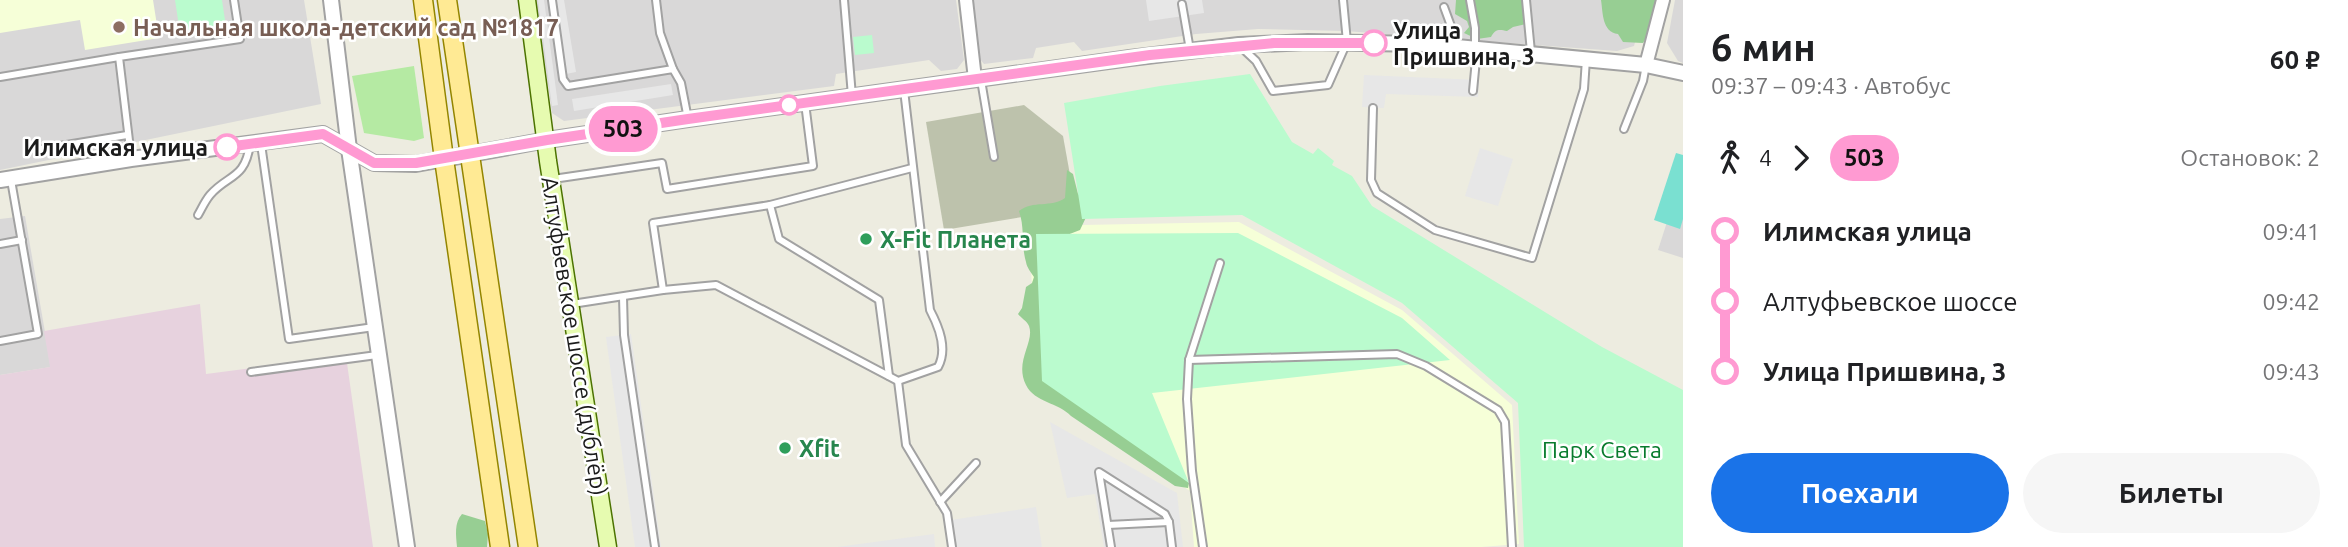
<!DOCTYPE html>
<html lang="ru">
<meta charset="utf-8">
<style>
body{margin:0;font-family:Ubuntu,sans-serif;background:#f6f6f6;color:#202124;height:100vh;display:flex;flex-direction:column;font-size:26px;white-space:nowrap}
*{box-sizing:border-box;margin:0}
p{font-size:23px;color:#757577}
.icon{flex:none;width:38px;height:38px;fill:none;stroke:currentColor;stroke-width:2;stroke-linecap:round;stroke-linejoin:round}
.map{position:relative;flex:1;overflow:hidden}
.drawer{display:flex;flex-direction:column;background:#fff;width:665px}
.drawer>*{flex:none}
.badge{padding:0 14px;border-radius:23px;font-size:24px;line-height:46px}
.map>.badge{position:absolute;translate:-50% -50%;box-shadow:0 0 0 4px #fff}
.legs{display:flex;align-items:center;gap:10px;height:77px;padding:0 28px;font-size:23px}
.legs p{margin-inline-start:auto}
.summary{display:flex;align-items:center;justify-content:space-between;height:119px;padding:0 28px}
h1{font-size:38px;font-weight:700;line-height:52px}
.button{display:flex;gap:14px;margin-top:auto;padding:14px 28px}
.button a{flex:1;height:80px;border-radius:42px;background:#1a73e8;color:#fff;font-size:28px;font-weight:700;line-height:80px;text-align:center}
.button a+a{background:#f6f6f6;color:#202124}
ul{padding:0 28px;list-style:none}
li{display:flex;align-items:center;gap:24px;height:70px;font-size:26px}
li i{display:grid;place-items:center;width:10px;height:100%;margin:0 9px;background:currentColor}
li i::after{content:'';width:18px;height:18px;margin:-9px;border:5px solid;border-radius:50%;background:#fff}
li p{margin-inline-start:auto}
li:first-child i{background:linear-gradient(#0000 50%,currentColor 0)}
li:last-child i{background:linear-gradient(currentColor 50%,#0000 0)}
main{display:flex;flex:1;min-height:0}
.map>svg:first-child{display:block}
.residential{fill:#d9d8d8}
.industrial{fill:#e7d2de}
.education{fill:#f6ffd8}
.construction{fill:#bdc2ac}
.grass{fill:#b5eaa3}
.forest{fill:#97ce93}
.park{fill:#bafbce}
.pitch{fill:#7ae0d1}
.parking{fill:#e7e7e7}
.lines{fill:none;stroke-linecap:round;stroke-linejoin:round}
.service-casing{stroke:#a2a2a2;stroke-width:10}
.minor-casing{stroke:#a2a2a2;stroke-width:16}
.tertiary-casing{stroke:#a2a2a2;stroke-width:18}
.secondary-casing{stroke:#4c7301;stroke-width:19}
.primary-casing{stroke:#938500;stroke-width:21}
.service{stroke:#fff;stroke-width:6}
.minor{stroke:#fff;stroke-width:12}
.tertiary{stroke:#fff;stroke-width:14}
.secondary{stroke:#e6fbb0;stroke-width:16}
.primary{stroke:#ffea94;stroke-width:18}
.line-1-casing{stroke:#fff;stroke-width:16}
.line-1{stroke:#ff9ad2;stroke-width:10}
.education-dot{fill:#8d6e63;stroke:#fff;stroke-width:2.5}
.stop-1-dot{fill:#fff;stroke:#ff9ad2;stroke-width:3.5}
.leisure-dot{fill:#2e9e5b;stroke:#fff;stroke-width:2.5}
.labels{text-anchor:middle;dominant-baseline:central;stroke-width:5;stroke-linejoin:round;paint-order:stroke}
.education-label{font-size:23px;font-weight:bold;fill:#785e54;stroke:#fff;text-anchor:start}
.stop-label{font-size:23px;font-weight:bold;fill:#1b1b1b;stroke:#fff;text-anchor:start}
.leisure-label{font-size:23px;font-weight:bold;fill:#27864d;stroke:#fff;text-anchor:start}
.street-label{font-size:23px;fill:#1b1b1b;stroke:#fff}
.park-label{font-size:23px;fill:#087b2d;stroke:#fff}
</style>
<main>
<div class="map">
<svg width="1683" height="547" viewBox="0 0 1683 547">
<rect width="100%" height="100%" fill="#edece0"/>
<g class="residential">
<polygon points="0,0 304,0 321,104 0,170"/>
<polygon points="536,0 956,0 964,60 957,69 941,71 929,60 836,74 834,86 564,121 552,113"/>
<polygon points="972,0 1646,0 1634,46 1617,51 1345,31 1258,29 1196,34 1082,51 1074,42 1036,48 1033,58 984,64 979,58"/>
<polygon points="1675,0 1683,0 1683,63 1678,61 1667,43"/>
<polygon points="1683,172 1683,258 1658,250"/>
<polygon points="25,216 51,367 0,375 0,219"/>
</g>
<polygon class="industrial" points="200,304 206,374 346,356 373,547 0,547 0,375 50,367 44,331"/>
<g class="education">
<polygon points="0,0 153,0 159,38 85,50 80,20 0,33"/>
<polygon points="1239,222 1402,310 1512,405 1519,544 1481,547 1194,547 1190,491 1037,391 1029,226"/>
</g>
<polygon class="construction" points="1024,105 1063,136 1076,208 944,230 926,122"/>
<polygon class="grass" points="414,66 424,138 414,141 364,133 352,76"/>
<g class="forest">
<path d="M1456,0h67l3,24 -13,3 -6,4c-8,-2 -12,-2 -16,6l-14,2 -13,-6 5,-6 -2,-6 -12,-7z"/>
<path d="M1601,0h55l-6,31 -7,12 -20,-1 -5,-8c-16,-2 -15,-21 -17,-34z"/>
<path d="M1067,170l6,4 5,20 6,4 5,13 -9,19 -18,7 -10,151h7l64,40 66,55 -1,5 -13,-2 -104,-70c-13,-14 -36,-13 -45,-31 -12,-24 9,-43 3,-59 -2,-5 -8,-8 -11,-12l4,-6 4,-21 6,-4 2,-6c-3,-5 -7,-9 -8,-15 -5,-17 -1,-34 -7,-51 14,-11 32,-3 46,-13z"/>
<path d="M462,514l23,7 3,13 -1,13h-30c-1,-12 -3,-24 5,-33z"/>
</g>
<g class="park">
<polygon points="175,0 222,0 226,27 180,33"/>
<polygon points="872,35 874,53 855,55 853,37"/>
<polygon points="1250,74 1292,142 1313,154 1318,148 1334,161 1332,165 1352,176 1372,206 1602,347 1683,390 1683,547 1524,547 1518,403 1402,303 1242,215 1082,219 1064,103 1160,86"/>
<polygon points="1238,233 1402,318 1450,360 1152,393 1189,483 1042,381 1036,234"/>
</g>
<polygon class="pitch" points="1676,153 1683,155 1683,219 1680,229 1654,220"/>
<g class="parking">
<polygon points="538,0 544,0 558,105 552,106"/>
<polygon points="554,0 564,0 576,72 566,74"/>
<polygon points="1146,0 1202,0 1204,13 1149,21"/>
<polygon points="1364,75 1479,80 1478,97 1386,94 1384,108 1362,107"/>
<polygon points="671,84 673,95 574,111 572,99"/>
<polygon points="1480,148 1513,159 1498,206 1465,196"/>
<polygon points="631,334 661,547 635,547 606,337"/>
<polygon points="1050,422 1177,493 1183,547 1104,547 1095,494 1067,498"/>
<polygon points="1036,507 1042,547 955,547 951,520"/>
<polygon points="934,534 935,547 837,547"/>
</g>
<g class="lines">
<g class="service-casing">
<g id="service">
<polyline points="552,0 563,79 568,86 673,69 681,83 688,119"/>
<polyline points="656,0 660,33 673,69"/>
<polyline points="844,0 852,96"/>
<polyline points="1470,0 1475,28 1475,47"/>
<polyline points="1526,0 1531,52"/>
<polyline points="1182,4 1190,50"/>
<polyline points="1444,7 1451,26 1451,46"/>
<polyline points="1240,46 1256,61 1273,91 1328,85 1347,42 1343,0"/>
<polyline points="0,77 119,57"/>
<polyline points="981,80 994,157"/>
<polyline points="1473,91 1477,49"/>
<polyline points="1373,108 1371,180 1377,193 1435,230 1532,258 1584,89 1586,59"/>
<polyline points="1624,129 1643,81 1646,65"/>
<polyline points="261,144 289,339 374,327"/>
<polyline points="42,149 127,135"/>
<polyline points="131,157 119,57 240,39 234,0"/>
<polyline points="553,179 662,163 667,189 813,166 805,103"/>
<polyline points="770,205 779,239 879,300 889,376"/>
<path d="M198,215c4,-7 7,-14 12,-20 18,-21 35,-15 40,-51"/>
<polyline points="0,244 22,240"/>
<polyline points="663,290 653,223 770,205 912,168"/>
<polyline points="623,297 624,335 655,547"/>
<path d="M572,304l91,-14 53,-5 182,96 40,-14c10,-18 1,-40 -8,-57l-26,-220"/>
<polyline points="0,341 38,334 11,180"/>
<polyline points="1189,360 1397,354 1426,366 1498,410 1505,422 1512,547"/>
<polyline points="251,372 377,355"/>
<polyline points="898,381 906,445 947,513 952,547"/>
<polyline points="940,502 976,463"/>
<polyline points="1108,525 1169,522"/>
<polyline points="1111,547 1099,472 1165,514 1169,522 1172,547"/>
<polyline points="1203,547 1192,471 1187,399 1189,360 1220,263"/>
</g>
</g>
<g class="minor-casing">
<g id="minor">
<polyline points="966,0 975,79"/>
<polyline points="1646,65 1663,0"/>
</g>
</g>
<g class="tertiary-casing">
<g id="tertiary">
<polyline points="331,0 349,149 407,547"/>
<polyline points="0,180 131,159 323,134 374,163 416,164 547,140 688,119 1130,58 1239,45 1308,42 1425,44 1646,65 1683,73"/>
</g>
</g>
<g class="secondary-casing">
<polyline id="secondary" points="527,0 548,161 608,547"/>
</g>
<g class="primary-casing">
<g id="primary">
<polyline points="423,0 444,159 500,547"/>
<polyline points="447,0 528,547"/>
</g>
</g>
<use href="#service" class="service"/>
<use href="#minor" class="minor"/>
<use href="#tertiary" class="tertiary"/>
<use href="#secondary" class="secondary"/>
<use href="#primary" class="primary"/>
</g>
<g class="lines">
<g class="line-1-casing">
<polyline id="line-1" points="227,147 323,134 374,163 416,163 547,140 688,119 1150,55 1274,43 1374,43"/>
</g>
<use href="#line-1" class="line-1"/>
</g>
<circle class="education-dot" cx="119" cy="27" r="7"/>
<g class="stop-1-dot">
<circle cx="1374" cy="43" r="12"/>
<circle cx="789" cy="105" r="9"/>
<circle cx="227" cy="147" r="12"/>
</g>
<g class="leisure-dot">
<circle cx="866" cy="239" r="7"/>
<circle cx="785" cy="448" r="7"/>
</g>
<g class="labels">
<g class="education-label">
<text x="133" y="27">Начальная школа-детский сад №1817</text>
</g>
<g class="stop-label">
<text x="1393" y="30">Улица<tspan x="1393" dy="26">Пришвина, 3</tspan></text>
<text x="208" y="147" text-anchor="end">Илимская улица</text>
</g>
<g class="leisure-label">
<text x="880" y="239">X-Fit Планета</text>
<text x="799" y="448">Xfit</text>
</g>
<g class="street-label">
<text transform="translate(575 336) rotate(81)">Алтуфьевское шоссе (дублёр)</text>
</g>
<g class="park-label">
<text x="1602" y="449">Парк Света</text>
</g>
</g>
</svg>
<b class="badge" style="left:623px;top:129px;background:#ff9ad2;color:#111">503</b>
</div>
<section class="drawer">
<div class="summary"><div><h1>6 мин</h1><p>09:37 – 09:43 · Автобус</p></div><b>60 ₽</b></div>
<div class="legs"><svg class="icon" aria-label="walk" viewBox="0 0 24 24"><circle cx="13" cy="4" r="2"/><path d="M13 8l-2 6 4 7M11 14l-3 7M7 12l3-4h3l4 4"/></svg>4<svg class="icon" aria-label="forward" viewBox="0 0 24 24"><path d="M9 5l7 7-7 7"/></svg><b class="badge" style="background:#ff9ad2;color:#111">503</b><p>Остановок: 2</p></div>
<ul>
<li><i style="color:#ff9ad2"></i><b>Илимская улица</b><p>09:41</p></li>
<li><i style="color:#ff9ad2"></i><span>Алтуфьевское шоссе</span><p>09:42</p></li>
<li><i style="color:#ff9ad2"></i><b>Улица Пришвина, 3</b><p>09:43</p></li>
</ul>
<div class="button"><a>Поехали</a><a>Билеты</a></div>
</section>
</main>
